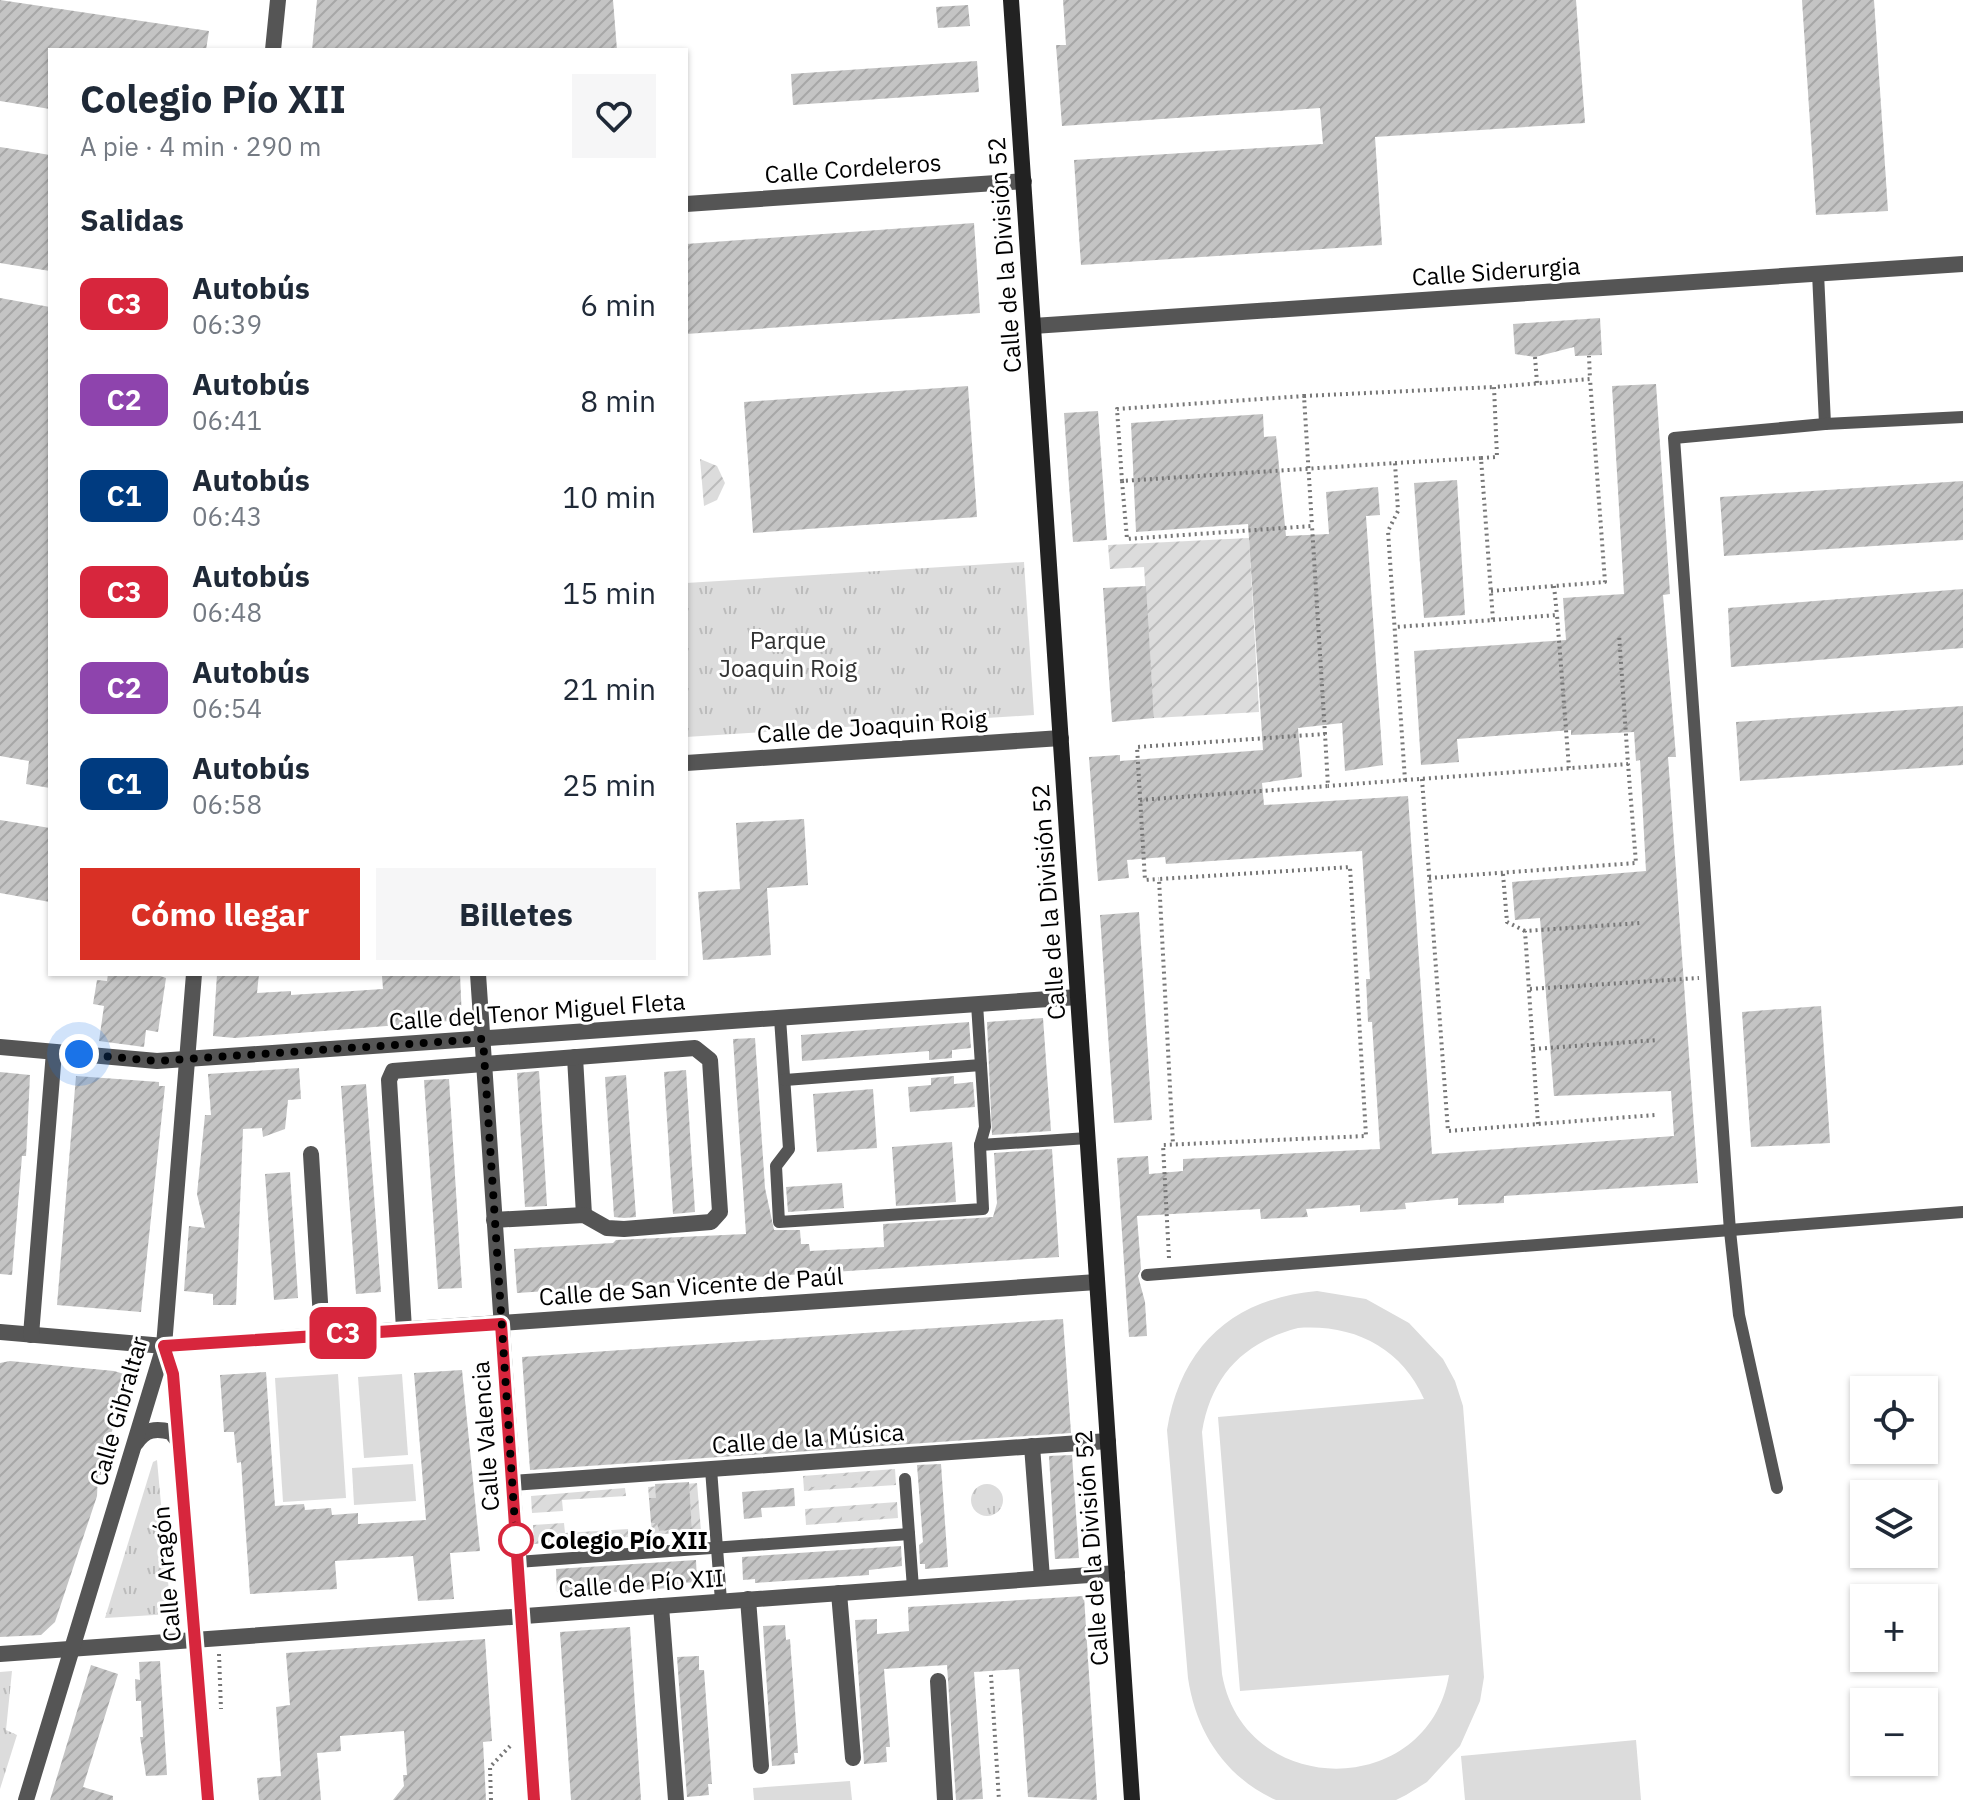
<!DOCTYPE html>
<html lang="es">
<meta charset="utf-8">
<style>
body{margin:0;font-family:"IBM Plex Sans",sans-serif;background:#f6f6f7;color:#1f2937;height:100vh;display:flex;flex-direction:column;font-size:30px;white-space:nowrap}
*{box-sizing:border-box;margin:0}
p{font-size:26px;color:#747a83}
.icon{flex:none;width:44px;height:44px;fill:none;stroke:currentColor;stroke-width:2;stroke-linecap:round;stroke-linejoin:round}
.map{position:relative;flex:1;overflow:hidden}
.details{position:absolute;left:48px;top:48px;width:640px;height:928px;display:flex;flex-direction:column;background:#fff;border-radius:0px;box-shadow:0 2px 6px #0004}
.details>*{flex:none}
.badge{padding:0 16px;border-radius:12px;font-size:28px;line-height:52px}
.tools{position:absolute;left:1850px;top:1376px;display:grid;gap:16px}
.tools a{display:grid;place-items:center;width:88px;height:88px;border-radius:0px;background:#fff;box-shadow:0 2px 6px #0004;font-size:40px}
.you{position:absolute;width:40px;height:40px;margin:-20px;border:6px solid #fff;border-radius:50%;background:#1a73e8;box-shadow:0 0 0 12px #1a73e833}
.map>.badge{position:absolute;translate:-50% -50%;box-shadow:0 0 0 4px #fff}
h2{padding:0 32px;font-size:30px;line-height:72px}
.round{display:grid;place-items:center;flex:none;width:84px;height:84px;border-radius:0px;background:#f6f6f7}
.head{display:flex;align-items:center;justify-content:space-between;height:136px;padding:0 32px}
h1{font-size:38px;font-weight:700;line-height:60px}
.primary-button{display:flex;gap:16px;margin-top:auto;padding:16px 32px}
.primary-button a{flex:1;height:92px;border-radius:0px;background:#d93025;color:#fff;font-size:32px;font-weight:700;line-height:92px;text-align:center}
.primary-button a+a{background:#f6f6f7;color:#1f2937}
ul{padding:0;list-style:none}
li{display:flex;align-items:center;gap:24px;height:96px;padding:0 32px}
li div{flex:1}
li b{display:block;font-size:30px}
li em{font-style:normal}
li .badge{min-width:88px;font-weight:700;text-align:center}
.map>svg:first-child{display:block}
.grass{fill:url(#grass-tufts)}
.garden{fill:url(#garden-furrows)}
.pitch{fill:#dcdcdc;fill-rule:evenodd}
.building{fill:url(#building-hatch)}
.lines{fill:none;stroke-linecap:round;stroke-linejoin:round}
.path{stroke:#777;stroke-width:4;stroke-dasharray:2 4;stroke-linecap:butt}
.lane{stroke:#555;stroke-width:12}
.street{stroke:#555;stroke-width:16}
.secondary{stroke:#222;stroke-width:16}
.line-casing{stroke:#fff;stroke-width:18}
.line{stroke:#d7263d;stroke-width:12}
.walk{stroke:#000;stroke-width:8;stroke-dasharray:0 14.4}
.stop-dot{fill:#fff;stroke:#d7263d;stroke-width:4}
.labels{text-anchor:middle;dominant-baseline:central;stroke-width:6;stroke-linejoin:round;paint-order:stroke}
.street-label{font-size:24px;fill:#000;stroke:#fff}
.park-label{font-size:24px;fill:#333;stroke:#fff}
.stop-label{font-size:24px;font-weight:bold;fill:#000;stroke:#fff;text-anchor:start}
</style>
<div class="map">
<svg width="1963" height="1800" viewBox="0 0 1963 1800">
<defs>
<pattern id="grass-tufts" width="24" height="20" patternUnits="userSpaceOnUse" patternTransform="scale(2)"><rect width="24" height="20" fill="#dcdcdc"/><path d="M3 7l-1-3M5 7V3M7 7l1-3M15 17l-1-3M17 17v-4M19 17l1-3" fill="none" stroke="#bbb"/></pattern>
<pattern id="garden-furrows" width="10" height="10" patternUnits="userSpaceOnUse" patternTransform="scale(2)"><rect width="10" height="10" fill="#dcdcdc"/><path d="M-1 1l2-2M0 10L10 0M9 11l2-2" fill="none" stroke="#bbb"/></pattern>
<pattern id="building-hatch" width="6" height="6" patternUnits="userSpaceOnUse" patternTransform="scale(2)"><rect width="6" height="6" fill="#c4c4c4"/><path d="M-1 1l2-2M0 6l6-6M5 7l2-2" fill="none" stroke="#a7a7a7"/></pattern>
</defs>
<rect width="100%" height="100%" fill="#fff"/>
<g class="grass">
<polygon points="1024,562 1034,715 686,737 686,583"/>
<polygon points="157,1460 171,1614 105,1618 153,1462"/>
<circle cx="987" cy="1500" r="16"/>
<polygon points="12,1671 6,1730 17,1735 0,1789 0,1672"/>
</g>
<g class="garden">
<polygon points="700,459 717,466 725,483 717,500 704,506"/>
<polygon points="1249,538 1259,712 1154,718 1144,567 1110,569 1108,545"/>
<polygon points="895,1469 896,1485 804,1491 803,1476"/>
<polygon points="697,1483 701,1531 652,1535 651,1523 658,1523 659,1531 692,1529 689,1487 656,1489 656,1498 649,1498 648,1487"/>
<polygon points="625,1488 626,1496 562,1500 563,1511 532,1513 531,1496"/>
<polygon points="897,1502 898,1518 806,1525 805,1509"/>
<polygon points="564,1523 565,1533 628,1529 629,1537 534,1544 533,1525"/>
</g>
<g class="pitch">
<path d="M1317,1291l49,8 43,24 34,36 12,22 8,25 21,271 -4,24 -20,45 -33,36 -21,13 -10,5h-120c-51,-23 -80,-68 -88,-122l-21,-248c14,-84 65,-131 150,-139zM1298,1328c55,-4 103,19 126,71l-206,18 22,274 209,-16c-21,125 -205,125 -227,-1l-20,-242c9,-56 42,-90 96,-104z"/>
<polygon points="338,1374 346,1498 283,1502 275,1378"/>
<polygon points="402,1374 408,1455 364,1458 358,1377"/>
<polygon points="413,1464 416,1501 354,1505 352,1468"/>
<polygon points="860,1475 861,1483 812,1487 812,1478"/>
<polygon points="890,1507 891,1516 842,1519 841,1510"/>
<polygon points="1636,1740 1641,1800 1465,1800 1461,1756"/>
<polygon points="850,1781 852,1800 754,1800 753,1788"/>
</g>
<g class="building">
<polygon points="0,0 209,31 206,50 50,50 50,109 0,101"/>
<polygon points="317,0 613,0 617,50 312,50"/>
<polygon points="1063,0 1576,0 1585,123 1375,137 1382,245 1081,265 1074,160 1323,144 1320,108 1062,126 1056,45 1066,45"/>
<polygon points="1802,0 1874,0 1888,211 1816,215"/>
<polygon points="968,5 970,26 938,28 936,7"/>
<polygon points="977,61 979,92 793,105 791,74"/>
<polygon points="0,147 50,155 50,271 0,263"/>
<polygon points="974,223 980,313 686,334 686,244"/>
<polygon points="0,298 50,307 50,788 26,784 29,761 0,756"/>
<polygon points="1600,318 1602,355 1575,356 1574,347 1535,357 1515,354 1513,324"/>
<polygon points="1656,384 1670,594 1663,595 1676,757 1668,757 1698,1183 1504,1196 1504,1203 1458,1205 1458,1198 1405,1203 1406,1209 1360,1212 1360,1205 1306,1209 1308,1217 1261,1219 1260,1209 1137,1216 1141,1269 1138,1276 1145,1302 1147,1336 1129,1337 1117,1158 1148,1156 1149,1174 1183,1171 1183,1159 1380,1149 1372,1022 1368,1022 1366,979 1370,979 1362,851 1166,864 1165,857 1127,860 1129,878 1098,881 1089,757 1120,755 1120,761 1263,750 1248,524 1136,532 1131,423 1263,414 1264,437 1276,436 1286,536 1329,534 1326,492 1378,487 1380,515 1366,516 1383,765 1345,771 1342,723 1298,728 1302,777 1262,783 1264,805 1408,796 1432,1154 1674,1136 1671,1091 1554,1096 1540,918 1515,920 1512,882 1646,871 1640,760 1636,761 1634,732 1571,735 1571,730 1457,739 1459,762 1421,765 1414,651 1566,640 1563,598 1624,594 1612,386"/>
<polygon points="968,386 977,517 753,533 744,402"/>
<polygon points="1098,411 1107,540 1073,542 1064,413"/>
<polygon points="1457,480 1465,615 1424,618 1414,483"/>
<polygon points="1963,481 1963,540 1724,556 1720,497"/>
<polygon points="1146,586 1154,718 1112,722 1103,588"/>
<polygon points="1963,589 1963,648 1731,667 1728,608"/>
<polygon points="1963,706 1963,765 1740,781 1736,722"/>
<polygon points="804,819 808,885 767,888 771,955 703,960 698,892 740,889 736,823"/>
<polygon points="0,820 50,828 50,902 0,893"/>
<polygon points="1139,912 1152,1120 1114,1123 1100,915"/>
<polygon points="108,974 154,974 166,978 158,1032 146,1030 144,1047 99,1041 104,1006 93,1004 97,980 107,981"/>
<polygon points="217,974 259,974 257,993 291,991 291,995 383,989 382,976 460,974 462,1020 235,1038 213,1036"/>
<polygon points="1821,1006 1830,1143 1751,1147 1742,1012"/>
<polygon points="1043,1018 1051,1131 992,1135 987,1022"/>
<polygon points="969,1022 971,1048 952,1050 952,1058 929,1060 929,1051 802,1061 801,1035"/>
<polygon points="755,1038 765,1188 774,1230 800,1230 801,1244 809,1244 810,1251 884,1247 883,1224 993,1217 997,1203 994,1153 1052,1149 1059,1257 517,1293 514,1249 613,1243 616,1240 746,1234 733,1039"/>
<polygon points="299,1068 301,1099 288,1100 285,1129 263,1137 262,1128 243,1129 236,1305 213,1305 213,1294 184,1291 189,1226 205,1228 197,1194 205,1115 211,1115 208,1074"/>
<polygon points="686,1070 695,1212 673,1214 664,1072"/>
<polygon points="539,1071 547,1206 525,1207 517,1073"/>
<polygon points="0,1072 30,1075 27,1138 26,1156 22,1156 12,1275 0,1274"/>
<polygon points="626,1075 636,1217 624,1218 614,1217 605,1077"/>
<polygon points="76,1076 159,1082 159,1086 165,1086 141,1312 57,1305"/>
<polygon points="954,1076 954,1084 973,1082 975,1107 910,1112 908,1087 931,1085 931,1078"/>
<polygon points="449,1079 462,1288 438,1289 424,1080"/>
<polygon points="366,1084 381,1292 356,1294 341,1086"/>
<polygon points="873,1089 877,1148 817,1152 813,1094"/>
<polygon points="952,1142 956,1202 896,1206 892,1147"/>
<polygon points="290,1172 298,1298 274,1300 265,1174"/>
<polygon points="842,1183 844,1208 788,1212 786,1187"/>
<polygon points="1063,1319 1071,1433 530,1470 522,1357"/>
<polygon points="10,1361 114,1371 124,1374 123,1400 120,1400 120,1413 116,1413 105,1464 101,1464 101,1475 98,1475 97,1496 55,1622 41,1635 0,1637 0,1363"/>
<polygon points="462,1370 480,1551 450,1553 454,1599 418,1601 413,1556 335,1561 337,1589 250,1594 241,1462 237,1463 234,1432 224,1432 220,1375 266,1372 275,1506 304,1504 305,1510 331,1508 332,1515 358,1513 358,1524 426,1520 414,1373"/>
<polygon points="1072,1455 1079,1558 1055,1559 1049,1456"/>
<polygon points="941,1464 948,1567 925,1569 925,1564 920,1564 919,1545 923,1542 917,1465"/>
<polygon points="689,1482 692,1529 659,1531 657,1523 651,1523 649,1498 656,1498 655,1484"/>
<polygon points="794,1488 795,1506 761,1508 762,1517 744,1519 742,1492"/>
<polygon points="901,1546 902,1566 869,1570 869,1575 755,1583 755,1579 743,1580 742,1557"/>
<polygon points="696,1560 697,1582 683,1583 683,1587 569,1595 569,1591 557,1592 556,1569"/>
<polygon points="1084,1596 1097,1800 1028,1797 1019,1669 974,1672 983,1799 956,1800 947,1665 884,1669 890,1747 886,1747 887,1762 864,1764 855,1620 877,1619 877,1634 909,1631 908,1607"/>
<polygon points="785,1625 786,1640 790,1639 798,1753 794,1753 795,1764 772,1766 763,1626"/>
<polygon points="630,1627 641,1800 571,1800 560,1632"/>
<polygon points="485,1639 492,1741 483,1742 486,1800 393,1800 404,1786 403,1775 407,1775 404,1731 340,1736 341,1751 317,1753 321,1800 259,1800 257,1778 281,1776 276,1707 290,1705 286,1653"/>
<polygon points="699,1656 699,1670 704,1670 712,1784 708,1784 709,1795 687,1797 677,1657"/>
<polygon points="160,1661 167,1775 146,1776 140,1737 143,1737 141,1701 136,1701 135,1679 140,1680 139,1662"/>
<polygon points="91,1665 118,1674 83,1787 113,1796 113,1800 50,1800"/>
</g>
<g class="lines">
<g class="path">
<polyline points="1535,357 1537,383"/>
<polyline points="1304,396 1493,387"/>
<polyline points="1481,458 1497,457 1494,387 1590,379 1589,356"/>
<polyline points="1395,463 1481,458 1493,620 1396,627"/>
<polyline points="1122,481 1117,409 1304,396 1312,526"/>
<polyline points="1554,586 1557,615"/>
<polyline points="1491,591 1605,582 1590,379"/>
<polyline points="1493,620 1557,615 1569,768"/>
<polyline points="1325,734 1312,526 1127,539 1122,481 1395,463 1398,511 1388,531 1405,780 1328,786"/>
<polyline points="1422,779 1448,1131 1655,1115"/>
<polyline points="1405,780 1628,764 1619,634"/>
<polyline points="1140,800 1328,786 1325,734 1137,747 1145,880 1159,879"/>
<polyline points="1503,874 1507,922 1525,931"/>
<polyline points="1429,878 1636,863 1628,764"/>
<polyline points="1530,989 1699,978"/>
<polyline points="1533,1049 1658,1040"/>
<polyline points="1538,1124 1525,931 1640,923"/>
<polyline points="1169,1258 1163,1145 1366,1136 1350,867 1159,879 1173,1144"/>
<polyline points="219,1654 221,1709"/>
<polyline points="991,1675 999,1800"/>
<polyline points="491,1800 490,1767 512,1744"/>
</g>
<g class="lane">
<polyline points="1818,273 1825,424"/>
<polyline points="780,1018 789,1149 776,1166 779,1222 983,1209 980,1145 985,1127 977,1004"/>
<polyline points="785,1080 981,1065"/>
<polyline points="980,1145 1088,1138"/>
<polyline points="1147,1275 1963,1212"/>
<polyline points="711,1469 721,1601"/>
<polyline points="905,1479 913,1588"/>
<polyline points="1777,1488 1739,1315 1730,1231 1674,438 1825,424 1963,417"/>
<polyline points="517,1562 909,1534"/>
</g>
<g class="street">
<polyline points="273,50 278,0"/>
<polyline points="686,204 1024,181"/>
<polyline points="1033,326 1963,264"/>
<polyline points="686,763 1061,738"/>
<polyline points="478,974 534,1800"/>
<polyline points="0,1047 157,1061 1078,997"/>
<polyline points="575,1057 584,1215"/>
<polyline points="311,1154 322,1335"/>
<polyline points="404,1329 389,1080 393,1071 695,1048 710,1060 720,1212 711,1222 624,1229 607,1228 584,1215 494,1220"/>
<polyline points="0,1332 164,1346 1097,1282"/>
<polyline points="31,1335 54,1052"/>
<polyline points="164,1346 173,1374 208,1800"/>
<path d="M136,1443c9,-14 20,-15 35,-11l8,10"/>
<polyline points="1032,1446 1042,1578"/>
<polyline points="512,1483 1108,1441"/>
<polyline points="839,1593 853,1758"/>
<polyline points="748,1599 761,1766"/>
<polyline points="661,1606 676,1800"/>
<polyline points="0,1654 1117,1573"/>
<polyline points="938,1681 945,1800"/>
<polyline points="26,1800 164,1346 194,974"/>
</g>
<polyline class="secondary" points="1011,0 1132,1800"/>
</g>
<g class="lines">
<g class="line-casing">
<polyline id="line" points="208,1800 173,1374 164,1346 501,1324 534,1800"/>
</g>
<use href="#line" class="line"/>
<polyline class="walk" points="79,1054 157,1061 483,1039 516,1540"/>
</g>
<circle class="stop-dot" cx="516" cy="1540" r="16"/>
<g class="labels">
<g class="street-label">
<text transform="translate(853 168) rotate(-4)">Calle Cordeleros</text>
<text transform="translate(1004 255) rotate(-94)">Calle de la División 52</text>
<text transform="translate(1496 271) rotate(-4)">Calle Siderurgia</text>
<text transform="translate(872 726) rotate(-4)">Calle de Joaquin Roig</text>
<text transform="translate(1048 902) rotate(-94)">Calle de la División 52</text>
<text transform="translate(537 1011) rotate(-4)">Calle del Tenor Miguel Fleta</text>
<text transform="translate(691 1286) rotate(-4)">Calle de San Vicente de Paúl</text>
<text transform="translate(118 1411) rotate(-74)">Calle Gibraltar</text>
<text transform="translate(485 1436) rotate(-94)">Calle Valencia</text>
<text transform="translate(808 1438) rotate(-4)">Calle de la Música</text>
<text transform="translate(1091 1548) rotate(-94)">Calle de la División 52</text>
<text transform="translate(166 1574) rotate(-95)">Calle Aragón</text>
<text transform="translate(641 1583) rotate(-4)">Calle de Pío XII</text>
</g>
<g class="park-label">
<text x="788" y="640">Parque<tspan x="788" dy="28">Joaquin Roig</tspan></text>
</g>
<g class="stop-label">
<text x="540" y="1540">Colegio Pío XII</text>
</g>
</g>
</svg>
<div class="tools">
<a><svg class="icon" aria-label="locate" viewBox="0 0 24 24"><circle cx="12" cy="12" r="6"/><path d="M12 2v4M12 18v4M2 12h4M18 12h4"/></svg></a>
<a><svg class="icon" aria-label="layers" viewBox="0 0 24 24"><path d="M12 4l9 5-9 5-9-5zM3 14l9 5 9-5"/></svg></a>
<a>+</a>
<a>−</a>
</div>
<div class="you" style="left:79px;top:1054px"></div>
<b class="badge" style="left:343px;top:1333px;background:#d7263d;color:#fff">C3</b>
<section class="details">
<div class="head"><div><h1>Colegio Pío XII</h1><p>A pie · 4 min · 290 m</p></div><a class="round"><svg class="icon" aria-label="heart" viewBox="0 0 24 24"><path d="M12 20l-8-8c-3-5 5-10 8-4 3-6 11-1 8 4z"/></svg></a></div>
<h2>Salidas</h2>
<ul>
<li><span class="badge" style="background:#d7263d;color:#fff">C3</span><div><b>Autobús</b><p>06:39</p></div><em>6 min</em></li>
<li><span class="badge" style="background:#8e44ad;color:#fff">C2</span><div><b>Autobús</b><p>06:41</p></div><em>8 min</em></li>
<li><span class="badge" style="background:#003b80;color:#fff">C1</span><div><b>Autobús</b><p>06:43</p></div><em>10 min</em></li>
<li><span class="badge" style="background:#d7263d;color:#fff">C3</span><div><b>Autobús</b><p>06:48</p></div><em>15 min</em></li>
<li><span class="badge" style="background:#8e44ad;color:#fff">C2</span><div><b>Autobús</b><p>06:54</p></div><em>21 min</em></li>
<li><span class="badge" style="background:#003b80;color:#fff">C1</span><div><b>Autobús</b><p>06:58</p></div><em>25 min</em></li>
</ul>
<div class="primary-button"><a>Cómo llegar</a><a>Billetes</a></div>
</section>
</div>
